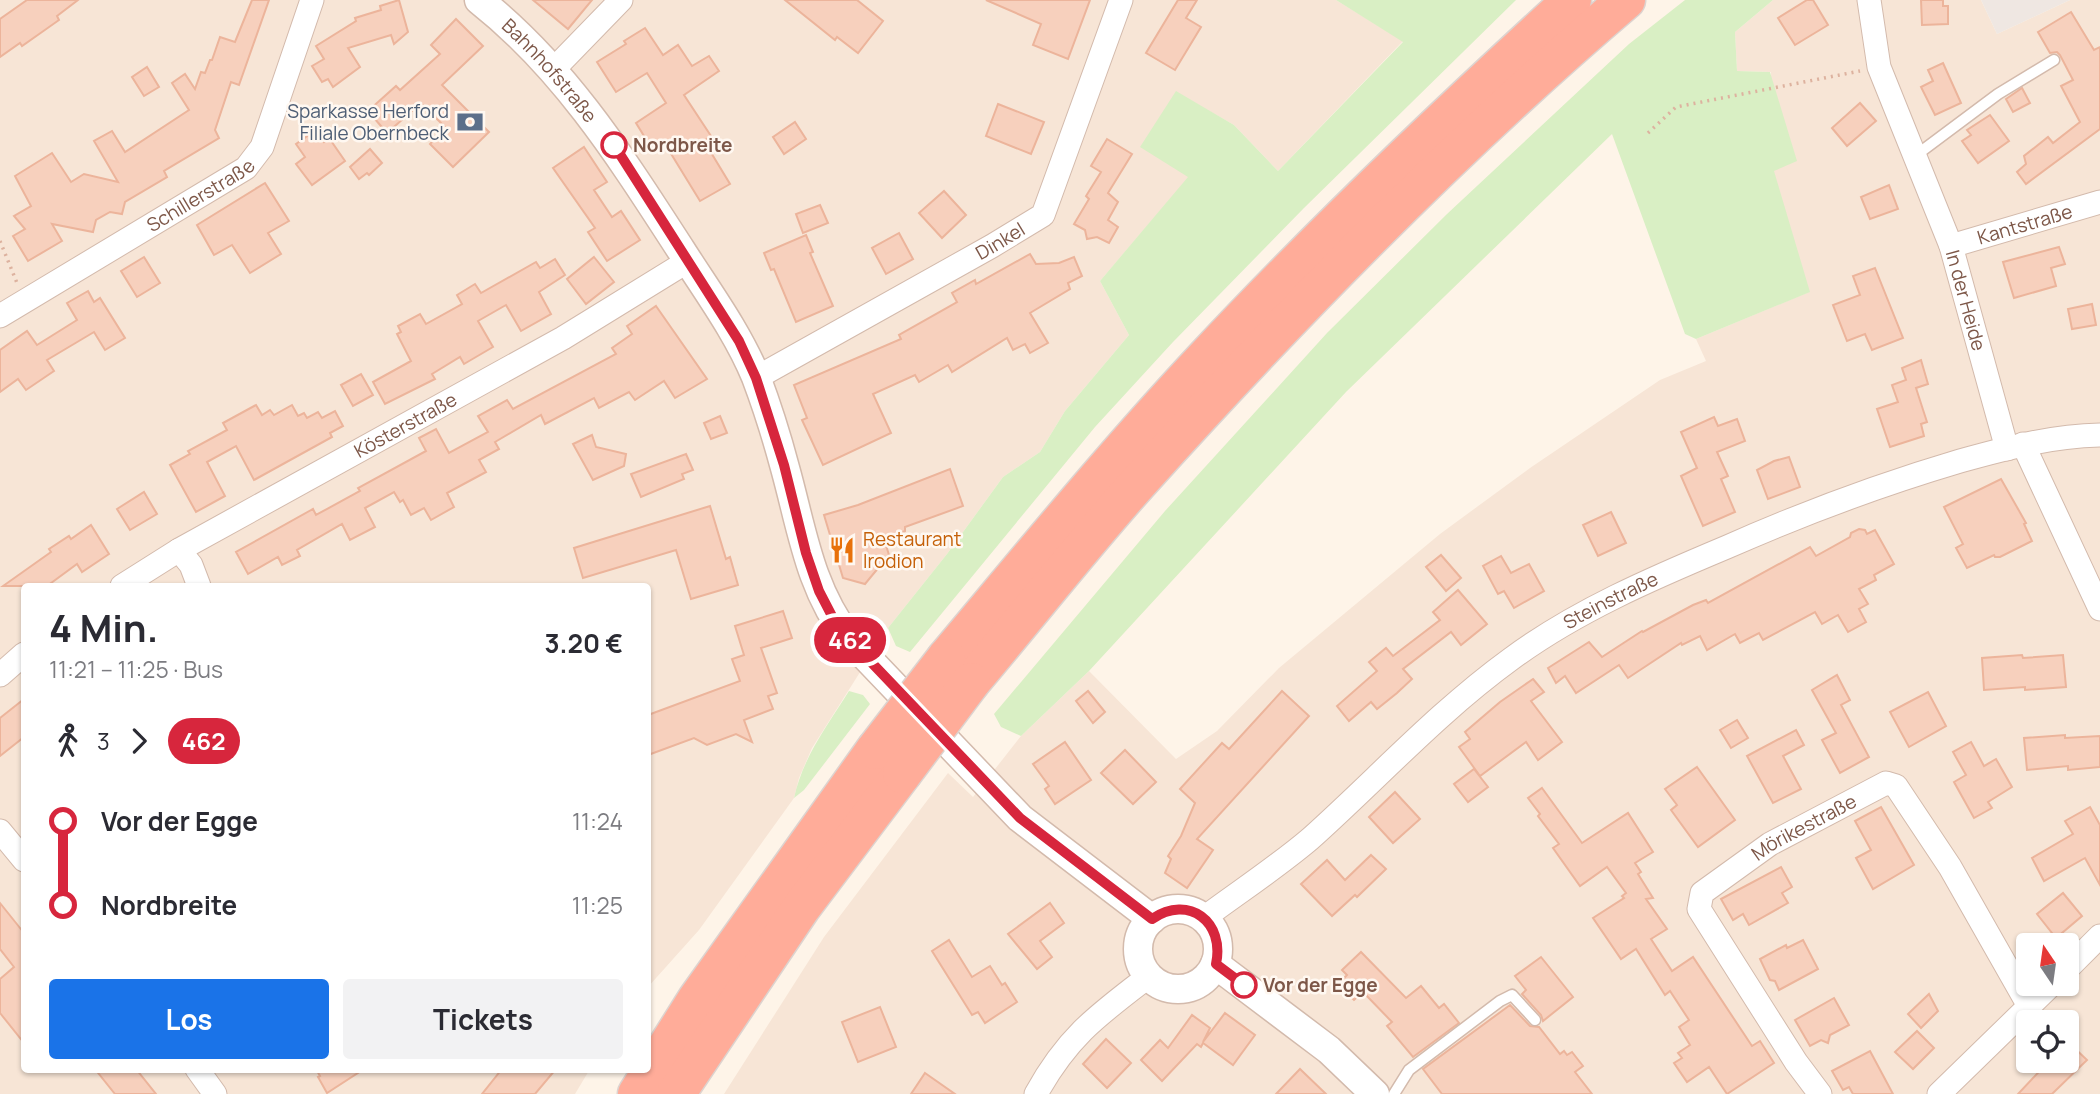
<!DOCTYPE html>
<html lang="de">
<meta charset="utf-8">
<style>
body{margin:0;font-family:Manrope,sans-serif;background:#f2f2f3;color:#2b2b33;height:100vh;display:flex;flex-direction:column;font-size:26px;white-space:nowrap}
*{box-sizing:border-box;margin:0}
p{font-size:23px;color:#7c7c81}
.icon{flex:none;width:38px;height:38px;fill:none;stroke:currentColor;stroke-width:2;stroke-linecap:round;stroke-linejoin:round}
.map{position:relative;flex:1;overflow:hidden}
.sheet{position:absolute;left:21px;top:583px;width:630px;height:490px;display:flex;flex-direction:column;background:#fff;border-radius:7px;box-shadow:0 2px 5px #0004}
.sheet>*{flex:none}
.badge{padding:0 14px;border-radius:23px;font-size:24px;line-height:46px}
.needle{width:46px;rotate:347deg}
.buttons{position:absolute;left:2016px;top:933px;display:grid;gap:14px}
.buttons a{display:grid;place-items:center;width:63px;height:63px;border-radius:7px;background:#fff;box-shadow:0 2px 5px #0004;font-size:35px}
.map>.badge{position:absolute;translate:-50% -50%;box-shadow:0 0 0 4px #fff}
.legs{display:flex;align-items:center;gap:10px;height:77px;padding:0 28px;font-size:23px}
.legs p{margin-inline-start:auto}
.head{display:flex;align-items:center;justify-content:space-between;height:119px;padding:0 28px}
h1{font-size:38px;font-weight:700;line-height:52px}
.action{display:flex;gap:14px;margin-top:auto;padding:14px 28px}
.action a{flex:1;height:80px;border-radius:7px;background:#1a73e8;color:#fff;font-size:28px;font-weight:700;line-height:80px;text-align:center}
.action a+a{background:#f2f2f3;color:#2b2b33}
ul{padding:0 28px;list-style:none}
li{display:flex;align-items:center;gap:24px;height:84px;font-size:26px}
li i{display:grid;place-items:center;width:10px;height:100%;margin:0 9px;background:currentColor}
li i::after{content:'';width:18px;height:18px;margin:-9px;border:5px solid;border-radius:50%;background:#fff}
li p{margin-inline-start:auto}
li:first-child i{background:linear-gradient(#0000 50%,currentColor 0)}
li:last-child i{background:linear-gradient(currentColor 50%,#0000 0)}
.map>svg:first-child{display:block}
.residential{fill:#f7e5d6;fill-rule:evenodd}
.industrial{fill:#efe7e2}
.green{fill:#d9efc4}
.building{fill:#f7d0bd;stroke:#ecb49b;stroke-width:2}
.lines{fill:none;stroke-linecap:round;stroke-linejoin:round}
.service-casing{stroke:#d3baac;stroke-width:13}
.minor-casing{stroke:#d3baac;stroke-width:25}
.tertiary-casing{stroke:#d3baac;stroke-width:31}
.motorway-casing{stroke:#ddd3cf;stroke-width:41}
.path{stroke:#ddb29f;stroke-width:3.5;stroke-dasharray:2 5;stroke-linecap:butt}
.service{stroke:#fff;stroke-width:10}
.minor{stroke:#fff;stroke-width:23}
.tertiary{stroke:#fff;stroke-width:28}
.motorway{stroke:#ffac99;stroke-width:38}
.motorway-bridge-casing{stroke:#ddd3cf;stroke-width:41;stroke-linecap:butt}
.motorway-bridge{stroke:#ffac99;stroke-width:38}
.line-1-casing{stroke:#fff;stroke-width:16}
.line-1{stroke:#d7263d;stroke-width:10}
.stop-1-dot{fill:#fff;stroke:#d7263d;stroke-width:3.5}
.labels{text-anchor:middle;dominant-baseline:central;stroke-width:5;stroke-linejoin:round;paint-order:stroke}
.street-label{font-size:19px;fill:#7d5748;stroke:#fff8f1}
.service-label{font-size:19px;fill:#4e5e75;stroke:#fff8f1;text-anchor:end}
.stop-label{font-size:19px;font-weight:bold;fill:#7d5748;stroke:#fff8f1;text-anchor:start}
.food-label{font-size:19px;fill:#c56008;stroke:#fff8f1;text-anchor:start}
</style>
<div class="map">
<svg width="2100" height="1094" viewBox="0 0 2100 1094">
<rect width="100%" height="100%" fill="#fef4e8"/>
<g class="residential">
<polygon points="0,0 1336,0 1403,41 1278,171 1234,125 1176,92 1189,177 1100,281 1129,335 1065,411 1040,452 1003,477 947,554 888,628 812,748 799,778 794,798 699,930 648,987 648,586 24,586 24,1069 590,1069 575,1094 0,1094"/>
<path d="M1773,0h208l16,34 73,-34h30v1094h-1376l100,-157 124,-164 25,24 48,-61 68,-65 87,88 41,-28 62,-63 161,-134 90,-66 130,-88 46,-19 -10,-22 113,-47 -36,-121 -2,-99 -34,-1 -2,-39zM2028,945h39v39h-39zM2028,1022h39v38h-39z"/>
</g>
<polygon class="industrial" points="1981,0 2070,0 1997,34"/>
<g class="green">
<polygon points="1336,0 1516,0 1304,208 1173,342 1095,427 910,652 896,646 888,628 947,554 1003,477 1040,452 1065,411 1129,335 1100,281 1188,177 1140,147 1176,91 1234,125 1278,171 1403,42"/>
<polygon points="1685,0 1773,0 1735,32 1737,71 1770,72 1797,161 1774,171 1810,292 1696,339 1685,334 1612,134 1346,392 1089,671 1021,736 1001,727 994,714 1165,511 1327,333 1447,214 1629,44"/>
<path d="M849,691l14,4 7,9 -66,86 -10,8c9,-41 33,-72 55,-107z"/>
</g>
<g class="building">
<polygon points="27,0 78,0 57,16 59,20 42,32 22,46 20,43 0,57 0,19"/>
<polygon points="252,0 269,0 239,85 231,82 215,130 219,138 164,171 167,177 125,202 122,214 110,212 96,220 93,232 52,224 62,241 28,261 13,236 25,229 14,216 31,206 15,176 52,153 71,182 84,174 118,182 94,141 112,131 125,152 189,110 172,83 185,74 195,89 201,72 205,73 210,60 212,60 220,37 235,42"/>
<polygon points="399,0 408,32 394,44 391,35 348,48 360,67 333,87 328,79 322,82 312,66 324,59 316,46 356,21 355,18 381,10 380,6"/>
<polygon points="533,0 592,0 568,29"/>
<polygon points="785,0 857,0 883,21 858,53 837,37 835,40"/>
<polygon points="986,0 1090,0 1068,59 1033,45 1041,24"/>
<polygon points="1178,0 1197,0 1186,18 1201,27 1175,70 1146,53"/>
<polygon points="1807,0 1813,0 1828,25 1795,45 1778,18"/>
<polygon points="1921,0 1943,0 1943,6 1948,6 1948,24 1922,25"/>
<polygon points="2071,12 2094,50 2100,47 2100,129 2026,184 2017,172 2026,164 2024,156 2048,137 2053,143 2080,122 2061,86 2073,80 2060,55 2057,52 2050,53 2038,32"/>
<polygon points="456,19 483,46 442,85 489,132 453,167 430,144 446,128 421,103 387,133 368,111 396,86 400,90 440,54 431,45"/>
<polygon points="645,28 663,55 678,45 692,66 709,56 719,71 684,95 711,136 704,141 730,184 700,201 665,144 654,152 636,123 666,103 647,73 616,92 597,62 626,44 624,41"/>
<polygon points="1943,63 1961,103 1935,115 1921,87 1933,81 1928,70"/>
<polygon points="147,67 159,87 144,96 132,77"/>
<polygon points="2022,88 2030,103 2013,112 2006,99"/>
<polygon points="1860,103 1876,121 1847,146 1832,128"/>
<polygon points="998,104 1044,122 1031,154 986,136"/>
<polygon points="1990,115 2009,141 1978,163 1962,141 1971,135 1967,130"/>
<polygon points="795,122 806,139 784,154 773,137"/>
<polygon points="316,130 324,142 329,138 345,161 312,185 296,164 305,157 296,144"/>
<polygon points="1107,139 1132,154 1108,193 1118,202 1108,220 1118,227 1109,243 1097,237 1087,239 1085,230 1074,224 1089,199 1086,196 1101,172 1091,166"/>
<polygon points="584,147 607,182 594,190 612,217 621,211 640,240 607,261 588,232 595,228 553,168"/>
<polygon points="370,149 382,163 369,175 367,173 359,179 350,167"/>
<polygon points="265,183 289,221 268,233 281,254 250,273 232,245 214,255 197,225"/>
<polygon points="1889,185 1898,209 1870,219 1861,197"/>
<polygon points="944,191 966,215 942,238 919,213"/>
<polygon points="820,205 828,223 803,233 796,214"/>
<polygon points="899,233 913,259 886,274 872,248"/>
<polygon points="806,235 813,252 810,253 833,306 796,322 774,269 771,270 764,253"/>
<polygon points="2059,247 2065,264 2051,268 2056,286 2014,298 2003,262"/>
<polygon points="1030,254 1036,264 1059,263 1074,257 1082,276 1068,283 1070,289 1030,313 1048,343 1030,353 1025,344 1013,350 1007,338 952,372 948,365 919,382 915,375 873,394 891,433 823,465 802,420 807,418 794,385 901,339 899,335 957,302 952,293 975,280 976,284"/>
<polygon points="144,257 160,283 137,297 121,271"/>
<polygon points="594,257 614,282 586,304 567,279"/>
<polygon points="555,259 565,275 539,292 551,314 521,331 506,305 478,321 493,347 464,364 460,357 432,374 435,379 385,404 373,382 411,361 397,334 401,332 398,326 420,314 426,324 462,304 457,295 475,284 481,293 536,262 540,268"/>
<polygon points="1875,268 1903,338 1872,350 1865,334 1847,341 1833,305 1860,295 1853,276"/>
<polygon points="88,291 94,302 100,298 125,338 105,350 94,332 47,360 54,371 26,390 18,379 0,392 0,350 27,331 37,345 77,320 67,303"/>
<polygon points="2092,304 2096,325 2072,329 2068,309"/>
<polygon points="656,306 707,379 675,398 664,381 635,400 629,392 599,408 594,398 545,424 541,415 495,442 499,449 479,460 486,472 447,493 454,507 431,520 424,508 411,515 403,500 400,502 394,492 365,508 375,527 350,540 342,524 297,550 300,556 282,565 278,557 248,574 236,552 313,509 316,515 360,491 358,488 426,451 419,438 436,429 449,453 488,432 478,416 507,400 513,409 616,354 612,348 632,334 627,326"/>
<polygon points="1921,360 1928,384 1916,388 1927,422 1921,424 1924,436 1890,447 1877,409 1898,402 1892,385 1906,380 1902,368"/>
<polygon points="361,374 373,395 353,406 341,385"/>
<polygon points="256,405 262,415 270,410 274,415 292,405 298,416 304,413 307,418 318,412 322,418 335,411 343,426 330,433 332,437 254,480 236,446 207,462 225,496 196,512 170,465 190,454 188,451 227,430 223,423"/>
<polygon points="720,416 727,433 711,439 704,423"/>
<polygon points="1714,417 1718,426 1737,419 1745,441 1717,452 1728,476 1721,479 1735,512 1703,526 1681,476 1697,468 1681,432"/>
<polygon points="592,435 596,447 626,454 624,466 593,480 573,444"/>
<polygon points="686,454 693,470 682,474 684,479 641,497 631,474"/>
<polygon points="1789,457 1800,487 1768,499 1757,470 1774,461"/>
<polygon points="950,469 963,506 905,527 905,531 895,535 896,538 885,542 889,555 865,584 843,578 824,515 858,505"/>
<polygon points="2001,479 2026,523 2024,524 2032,541 2000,557 1995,557 1994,555 1967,568 1956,548 1963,544 1944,507"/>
<polygon points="144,492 157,514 130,530 117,509"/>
<polygon points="710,506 726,559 730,557 738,585 691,599 676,550 583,578 574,548"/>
<polygon points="1611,512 1626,543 1598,556 1583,525"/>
<polygon points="91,525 109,554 82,572 77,564 47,586 3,586 51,552 49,549 69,536 71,539"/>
<polygon points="1859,529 1865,530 1867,534 1875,530 1894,564 1874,575 1876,580 1859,589 1868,604 1859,609 1866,622 1848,632 1838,615 1822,624 1815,612 1763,640 1759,633 1740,643 1735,634 1707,650 1700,636 1682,645 1681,643 1628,678 1619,665 1576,693 1565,676 1556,683 1548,668 1589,642 1602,657 1642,631 1643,632 1693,605 1706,600 1708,603 1810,547 1816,556 1850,537 1851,533"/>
<polygon points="1441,555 1461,578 1446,591 1426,567"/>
<polygon points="1501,556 1511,573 1529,564 1544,591 1514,608 1504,591 1498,594 1483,566"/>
<polygon points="1458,590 1487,624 1461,645 1451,632 1403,669 1412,679 1397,693 1377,709 1371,702 1349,721 1337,706 1377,671 1369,662 1386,648 1393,656 1440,620 1433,612"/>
<polygon points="783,611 792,638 761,648 777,693 768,696 773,709 744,720 752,742 736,734 707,745 694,738 648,755 648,715 740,681 732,659 744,655 735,626"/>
<polygon points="2022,655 2023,658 2063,655 2066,687 2025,690 2025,687 1984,690 1982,658"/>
<polygon points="1837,675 1850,700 1841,705 1869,757 1840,773 1822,740 1836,733 1812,690"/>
<polygon points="1533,679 1544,692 1531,701 1562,742 1538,760 1526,742 1480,776 1459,747 1470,739 1465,732 1500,702"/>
<polygon points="1088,691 1105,712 1093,723 1076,701"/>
<polygon points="1282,691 1309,716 1197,839 1213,850 1187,888 1165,873 1171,859 1168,856 1181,836 1195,803 1180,789 1222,743 1229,749"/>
<polygon points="1928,692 1946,726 1909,747 1890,712"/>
<polygon points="24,699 24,737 0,756 0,718"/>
<polygon points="1737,720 1748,738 1731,748 1720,730"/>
<polygon points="1796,730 1804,745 1783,756 1801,789 1773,803 1747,756"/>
<polygon points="2065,735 2065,738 2100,736 2100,767 2068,770 2068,766 2027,770 2024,738"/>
<polygon points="1065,742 1091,780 1055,804 1045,789 1049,786 1033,764"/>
<polygon points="1971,742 1984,766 1996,759 2012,787 1988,802 1992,808 1974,818 1954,782 1966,775 1953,752"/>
<polygon points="1125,750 1156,782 1133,804 1101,773"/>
<polygon points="1697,767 1735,820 1698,847 1671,810 1677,805 1665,789"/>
<polygon points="1474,769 1488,787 1468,802 1454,784"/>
<polygon points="1542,788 1582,843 1628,813 1653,852 1635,863 1641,872 1638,874 1653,898 1646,899 1667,929 1651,939 1672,971 1693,957 1750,1043 1752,1046 1760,1041 1774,1063 1727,1094 1709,1067 1687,1082 1674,1063 1682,1058 1678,1053 1690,1045 1679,1027 1689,1020 1670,991 1665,995 1636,949 1621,959 1593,918 1624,898 1622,896 1626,893 1607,867 1580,886 1553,848 1559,844 1538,816 1540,814 1528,798"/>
<polygon points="1395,792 1420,819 1393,843 1369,817"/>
<polygon points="1881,807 1914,865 1873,889 1856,858 1871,850 1855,821"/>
<polygon points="2090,807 2100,825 2100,885 2085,858 2044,881 2032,858 2073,834 2065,821"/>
<polygon points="1371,855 1386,869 1357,897 1355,895 1332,916 1301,884 1327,860 1345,880"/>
<polygon points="1781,867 1792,887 1782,893 1788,903 1749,925 1743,914 1733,920 1721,899"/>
<polygon points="2063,893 2082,916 2056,938 2037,914"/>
<polygon points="0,903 24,933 24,1043 0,1013 0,979 14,967 0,949"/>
<polygon points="1050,903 1064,923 1040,941 1052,957 1037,969 1008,934"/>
<polygon points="949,940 972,977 990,966 1002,985 1005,983 1017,1002 985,1023 978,1012 972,1015 932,951"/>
<polygon points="1803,940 1818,969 1779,990 1775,981 1770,980 1760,959 1786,945 1787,948"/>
<polygon points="1361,952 1406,998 1421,986 1439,1008 1444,1004 1459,1023 1413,1057 1387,1026 1392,1022 1363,992 1354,1000 1338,984 1347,975 1342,970"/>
<polygon points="1541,957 1573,997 1543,1021 1541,1015 1522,994 1526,990 1515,976"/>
<polygon points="1929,994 1938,1011 1921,1028 1908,1014"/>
<polygon points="1834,998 1849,1025 1830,1035 1828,1043 1821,1040 1810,1046 1795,1020"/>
<polygon points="1510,1005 1530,1026 1539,1027 1560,1054 1564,1051 1567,1055 1572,1052 1583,1066 1575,1072 1592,1094 1442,1094 1423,1069"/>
<polygon points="880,1007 896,1047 858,1062 842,1022"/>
<polygon points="1225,1013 1255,1035 1233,1065 1203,1043 1201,1047 1197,1044 1162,1081 1141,1060 1160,1040 1168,1048 1192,1015 1210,1028 1203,1042"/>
<polygon points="1917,1031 1934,1048 1913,1069 1895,1052"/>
<polygon points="1106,1039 1131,1063 1107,1088 1083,1064"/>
<polygon points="2067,1041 2087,1060 2052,1094 2018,1094 2050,1060 2067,1060"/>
<polygon points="1870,1051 1893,1094 1853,1094 1849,1087 1843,1090 1832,1071"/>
<polygon points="95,1069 136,1069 156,1094 115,1094"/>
<polygon points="316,1069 364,1069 327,1093 318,1077 320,1076"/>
<polygon points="502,1069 556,1069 535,1094 482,1094"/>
<polygon points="1300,1069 1326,1094 1276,1094"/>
<polygon points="925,1073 955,1094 911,1094"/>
</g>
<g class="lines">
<g class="service-casing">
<g id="service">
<polyline points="1915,156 1998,94 2054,60"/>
<polyline points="1394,1094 1409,1070 1500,1001 1512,995 1535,1020"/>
</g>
</g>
<g class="minor-casing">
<g id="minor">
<path id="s1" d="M1869,0l10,67 72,179 56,203"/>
<polyline points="554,69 621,0"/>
<path id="s2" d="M1951,246l149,-44"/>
<path id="s3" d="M0,316l246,-148 16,-21 50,-147"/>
<path id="s4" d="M756,378l236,-132 51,-31 78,-215"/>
<polyline points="2023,444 2100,609"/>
<polyline points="179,550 191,565 199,586"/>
<path id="s5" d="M122,586l57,-36 384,-212 125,-77"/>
<polyline points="0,675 24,654"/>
<polyline points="0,831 24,860"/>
<path id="s6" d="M1204,918c35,-26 73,-51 106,-79 67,-60 128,-127 201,-180 65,-48 142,-81 216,-112 77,-34 152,-62 233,-86 47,-13 91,-25 140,-26"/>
<polyline points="2067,969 2100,936"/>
<polyline points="197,1069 215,1094"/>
<path d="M1036,1094c32,-58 62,-79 113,-118"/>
<path id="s7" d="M1820,1094l-24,-32 -97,-153 3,-16 68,-49 116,-61 10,3 54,81 79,139"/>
<polyline points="1939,1094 2052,984"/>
</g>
</g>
<g class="tertiary-casing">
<g id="tertiary">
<path id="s8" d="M479,0c86,68 143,159 202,250 26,41 56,81 75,127 11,29 21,61 29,91 17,61 24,119 64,171l171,179 132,101"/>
<circle cx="1178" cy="949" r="40"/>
<polyline points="1215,964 1329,1050 1375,1094"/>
</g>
</g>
<g class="motorway-casing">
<g id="motorway">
<path d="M946,658c85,-101 169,-204 259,-300 117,-125 241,-243 367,-358"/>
<path d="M971,682c56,-66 109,-134 167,-199 153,-170 314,-335 488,-483"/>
<polyline points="637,1094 697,999 875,750"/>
<polyline points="676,1094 801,908 902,774"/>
</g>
</g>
<g class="path">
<polyline points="1648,133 1676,107 1860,71"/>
<polyline points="0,241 17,283"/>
</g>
<use href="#service" class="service"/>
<use href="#minor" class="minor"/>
<use href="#tertiary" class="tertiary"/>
<use href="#motorway" class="motorway"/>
<g class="motorway-bridge-casing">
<g id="motorway-bridge">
<polyline points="875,750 946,658"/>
<polyline points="902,774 971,682"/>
</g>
</g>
<use href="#motorway-bridge" class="motorway-bridge"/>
</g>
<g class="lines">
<g class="line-1-casing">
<path id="line-1" d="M614,145l125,196 17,37 28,87 22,88 13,38 14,27 16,21 171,179 132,101c37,-25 73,3 64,45l28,21"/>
</g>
<use href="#line-1" class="line-1"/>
</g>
<defs>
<g id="bank-bare" transform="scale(2.1)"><path d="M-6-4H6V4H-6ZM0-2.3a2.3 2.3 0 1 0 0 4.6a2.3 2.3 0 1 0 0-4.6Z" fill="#5c6f8a" stroke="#fff8f1" stroke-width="2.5" paint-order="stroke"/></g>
<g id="restaurant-bare" transform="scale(2.1)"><path d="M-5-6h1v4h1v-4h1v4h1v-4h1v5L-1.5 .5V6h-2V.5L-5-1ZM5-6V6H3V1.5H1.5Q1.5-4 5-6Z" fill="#e8710a" stroke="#fff8f1" stroke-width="2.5" paint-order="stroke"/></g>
</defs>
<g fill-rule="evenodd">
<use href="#bank-bare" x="470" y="122"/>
<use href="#restaurant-bare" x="842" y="550"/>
</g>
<g class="stop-1-dot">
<circle cx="614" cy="145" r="12"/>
<circle cx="1244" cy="985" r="12"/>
</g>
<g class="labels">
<g class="street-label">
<text stroke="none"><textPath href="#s8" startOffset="100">Bahnhofstraße</textPath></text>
<text stroke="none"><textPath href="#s3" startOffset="234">Schillerstraße</textPath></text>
<text stroke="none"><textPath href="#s2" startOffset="77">Kantstraße</textPath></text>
<text stroke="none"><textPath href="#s4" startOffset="280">Dinkel</textPath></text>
<text stroke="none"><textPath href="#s1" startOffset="317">In der Heide</textPath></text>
<text stroke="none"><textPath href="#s5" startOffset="326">Kösterstraße</textPath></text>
<text stroke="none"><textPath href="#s6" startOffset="518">Steinstraße</textPath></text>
<text stroke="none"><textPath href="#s7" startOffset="359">Mörikestraße</textPath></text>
</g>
<g class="service-label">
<text x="449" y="111">Sparkasse Herford<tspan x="449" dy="22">Filiale Obernbeck</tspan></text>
</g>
<g class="stop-label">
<text x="633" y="145">Nordbreite</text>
<text x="1263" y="985">Vor der Egge</text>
</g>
<g class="food-label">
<text x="863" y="539">Restaurant<tspan x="863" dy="22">Irodion</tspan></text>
</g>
</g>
</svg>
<div class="buttons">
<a><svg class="needle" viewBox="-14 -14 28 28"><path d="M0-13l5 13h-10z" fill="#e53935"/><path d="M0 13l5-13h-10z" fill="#7c7c81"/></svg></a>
<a><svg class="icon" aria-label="locate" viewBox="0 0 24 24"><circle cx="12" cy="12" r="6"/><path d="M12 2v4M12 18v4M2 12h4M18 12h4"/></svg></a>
</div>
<b class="badge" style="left:850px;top:640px;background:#d7263d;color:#fff">462</b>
<section class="sheet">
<div class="head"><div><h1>4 Min.</h1><p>11:21 – 11:25 · Bus</p></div><b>3.20 €</b></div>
<div class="legs"><svg class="icon" aria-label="walk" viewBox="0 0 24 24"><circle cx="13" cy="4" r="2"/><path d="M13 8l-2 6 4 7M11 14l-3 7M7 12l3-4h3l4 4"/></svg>3<svg class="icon" aria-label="forward" viewBox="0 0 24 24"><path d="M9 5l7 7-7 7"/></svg><b class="badge" style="background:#d7263d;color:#fff">462</b></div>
<ul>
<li><i style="color:#d7263d"></i><b>Vor der Egge</b><p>11:24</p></li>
<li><i style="color:#d7263d"></i><b>Nordbreite</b><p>11:25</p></li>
</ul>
<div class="action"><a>Los</a><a>Tickets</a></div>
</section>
</div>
